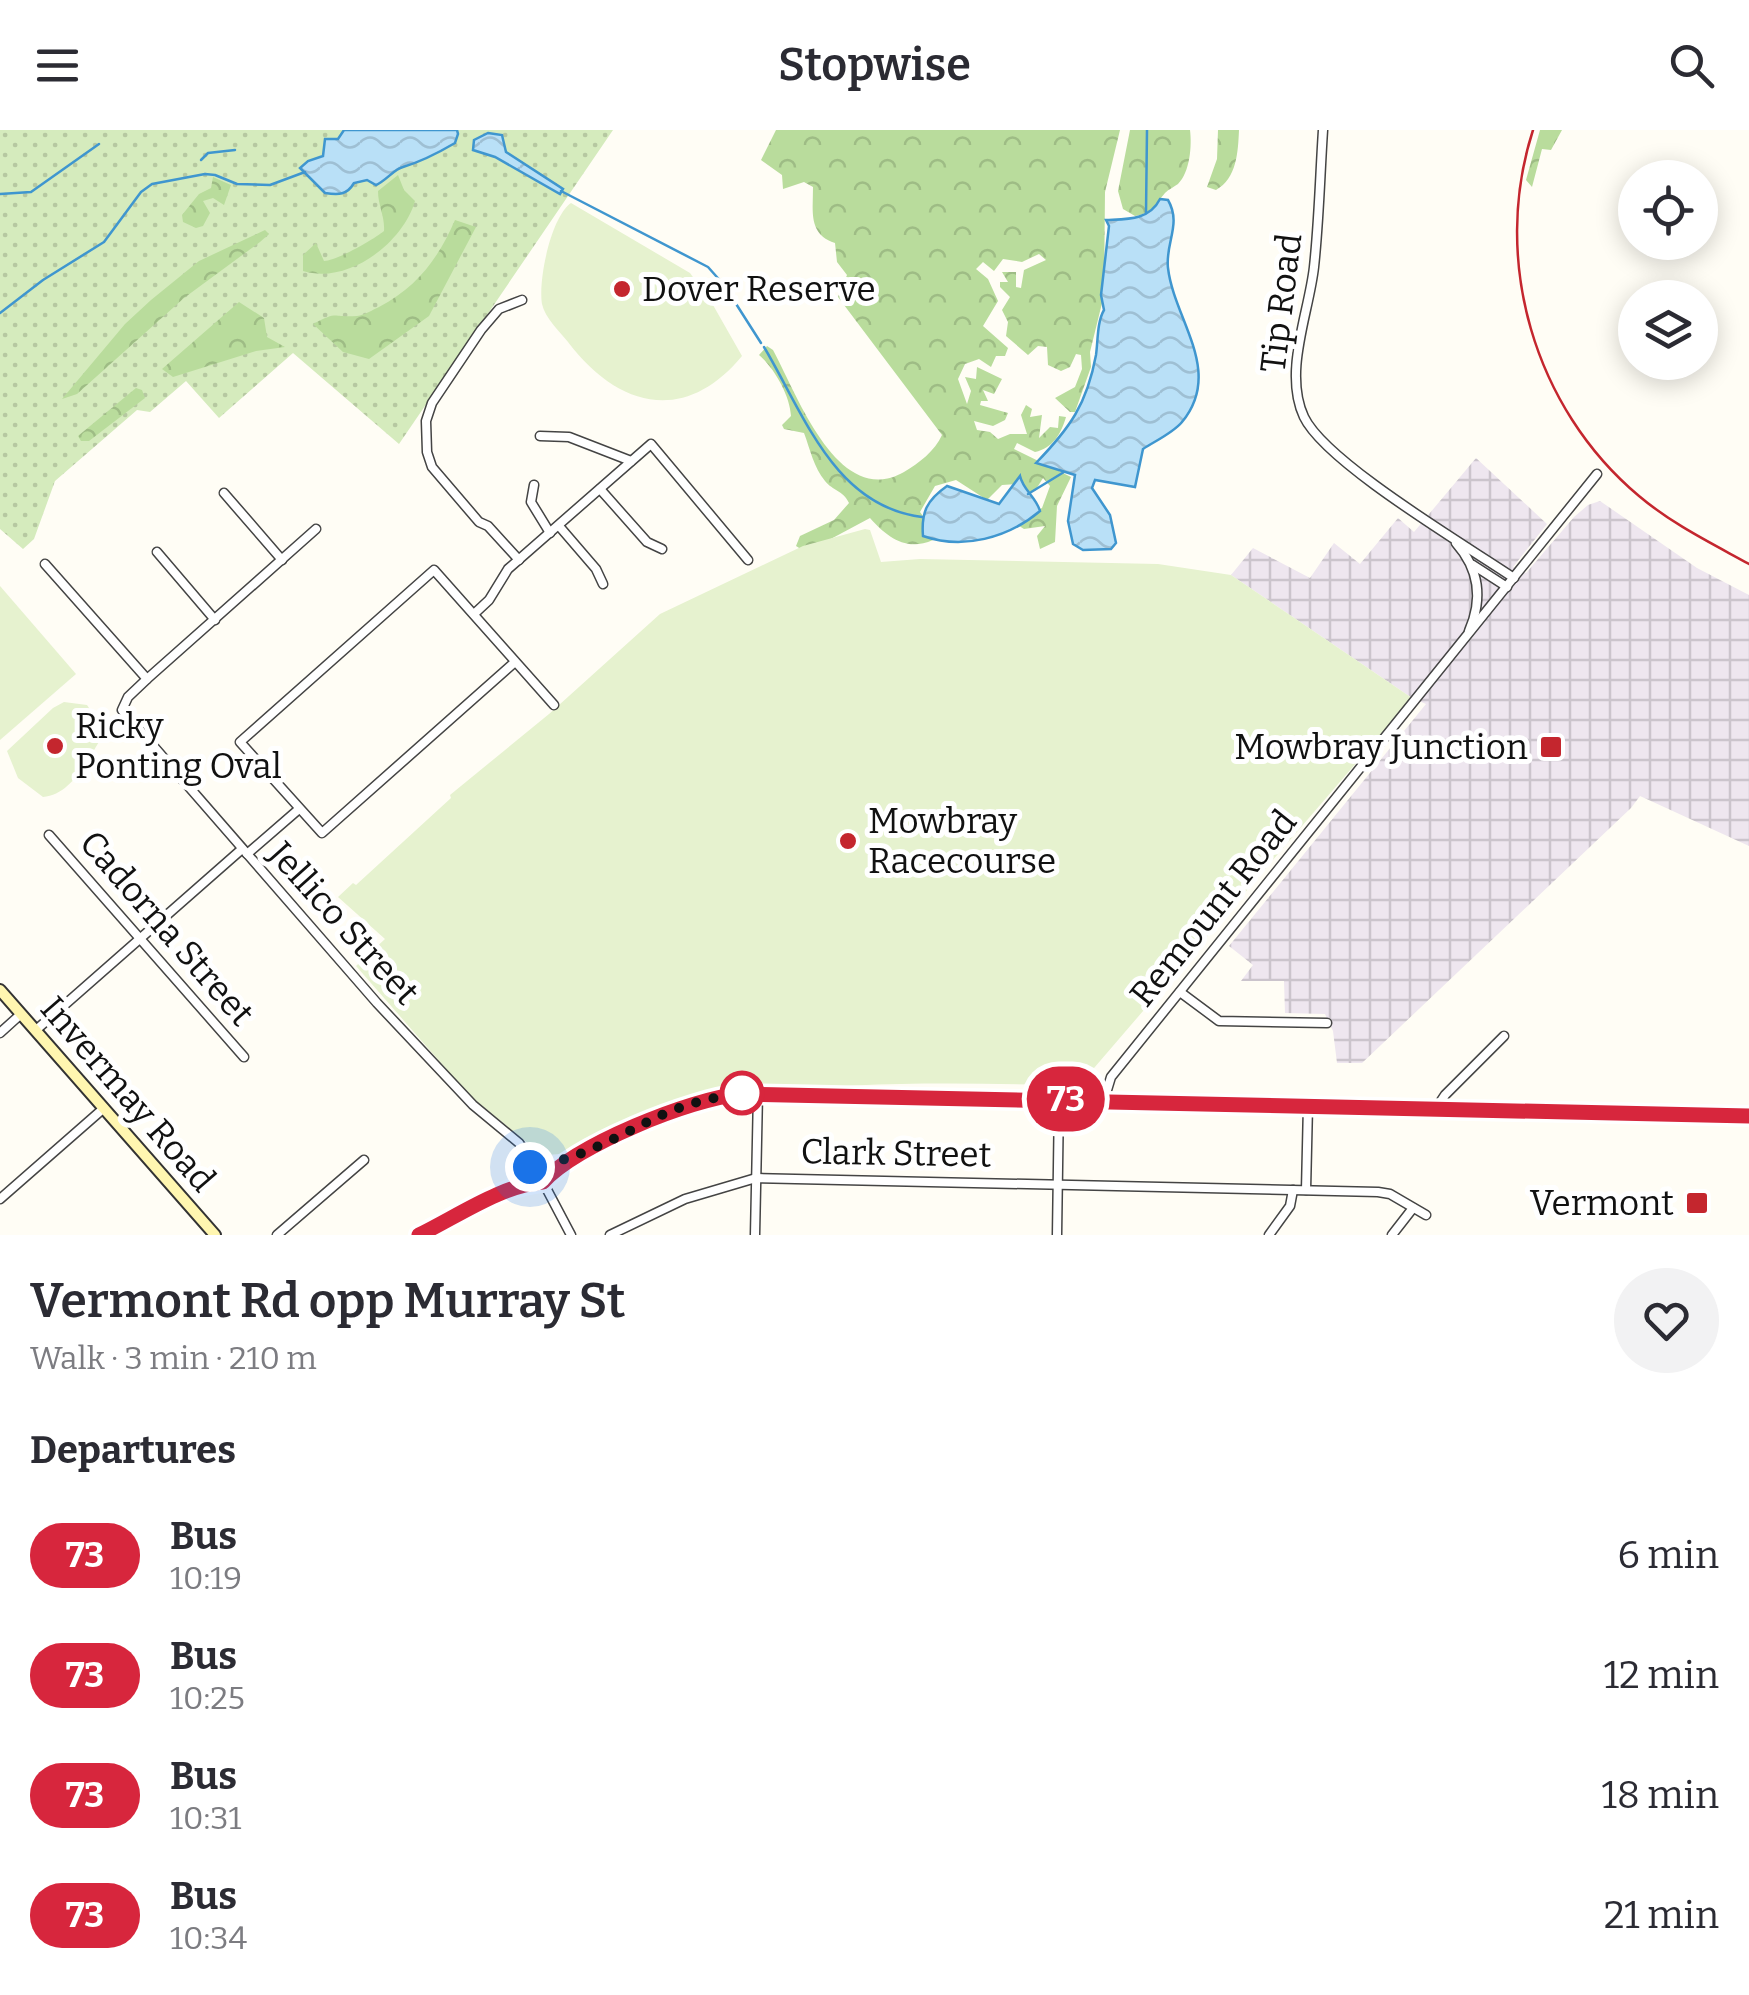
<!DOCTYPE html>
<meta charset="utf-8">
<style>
body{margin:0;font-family:Bitter,serif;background:#f2f2f3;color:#2b2b33;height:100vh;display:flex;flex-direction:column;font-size:38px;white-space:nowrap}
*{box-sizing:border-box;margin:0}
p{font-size:32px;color:#7c7c81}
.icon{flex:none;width:55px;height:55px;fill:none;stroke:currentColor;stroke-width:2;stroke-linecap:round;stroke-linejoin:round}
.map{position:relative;height:1105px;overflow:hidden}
.side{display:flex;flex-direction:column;background:#fff;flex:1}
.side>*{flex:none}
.badge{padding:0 20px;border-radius:32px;font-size:35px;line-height:65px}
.buttons{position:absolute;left:1618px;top:30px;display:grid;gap:20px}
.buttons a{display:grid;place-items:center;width:100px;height:100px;border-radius:50%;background:#fff;box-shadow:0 5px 25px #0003;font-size:50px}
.you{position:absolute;width:50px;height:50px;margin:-25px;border:8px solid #fff;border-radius:50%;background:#1a73e8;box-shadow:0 0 0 15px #1a73e833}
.map>.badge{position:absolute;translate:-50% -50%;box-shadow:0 0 0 5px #fff}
h2{padding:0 30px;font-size:38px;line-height:90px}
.round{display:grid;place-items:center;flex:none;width:105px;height:105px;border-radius:52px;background:#f2f2f3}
.headline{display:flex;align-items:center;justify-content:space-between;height:170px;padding:0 30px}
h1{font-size:48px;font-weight:600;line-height:75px}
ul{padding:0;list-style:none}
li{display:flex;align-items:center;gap:30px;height:120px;padding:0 30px}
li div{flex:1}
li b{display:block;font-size:38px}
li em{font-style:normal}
li .badge{min-width:110px;font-weight:700;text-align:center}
header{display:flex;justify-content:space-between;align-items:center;height:130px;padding:0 30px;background:#fff;font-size:45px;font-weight:600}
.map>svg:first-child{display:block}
.industrial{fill:url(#industrial-grid)}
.grass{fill:url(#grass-dots)}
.forest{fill:url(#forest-crowns)}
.pitch{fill:#e6f2cf}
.water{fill:url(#water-waves);stroke:#3f96cf;stroke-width:2.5}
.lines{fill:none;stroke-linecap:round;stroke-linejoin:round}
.stream{stroke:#3f96cf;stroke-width:2.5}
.street-casing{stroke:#444;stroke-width:11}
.secondary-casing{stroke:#333;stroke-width:14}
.street{stroke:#fff;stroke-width:8}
.secondary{stroke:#fff6b0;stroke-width:10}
.rail{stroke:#c4262e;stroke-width:2.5}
.line-casing{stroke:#fff;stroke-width:22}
.line{stroke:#d7263d;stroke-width:15}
.walk{stroke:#111;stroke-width:10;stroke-dasharray:0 18}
.poi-dot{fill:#c4262e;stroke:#fff;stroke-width:4}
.stop-dot{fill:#fff;stroke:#d7263d;stroke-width:5}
.labels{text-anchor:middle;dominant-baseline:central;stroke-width:10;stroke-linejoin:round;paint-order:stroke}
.poi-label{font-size:35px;fill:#111;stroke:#fff;text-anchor:start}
.street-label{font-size:35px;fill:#111;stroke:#fff}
</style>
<header><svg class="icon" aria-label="menu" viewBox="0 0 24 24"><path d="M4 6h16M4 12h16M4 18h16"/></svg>Stopwise<svg class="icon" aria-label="search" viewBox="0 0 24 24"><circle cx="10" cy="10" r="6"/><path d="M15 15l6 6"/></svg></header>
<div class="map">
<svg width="1749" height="1105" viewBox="0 0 1749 1105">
<defs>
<pattern id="industrial-grid" width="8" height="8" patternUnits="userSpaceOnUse" patternTransform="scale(2.5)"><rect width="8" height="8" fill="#eee6ef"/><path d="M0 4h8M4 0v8" fill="none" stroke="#cbc4cc"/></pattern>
<pattern id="grass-dots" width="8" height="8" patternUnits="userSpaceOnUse" patternTransform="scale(2.5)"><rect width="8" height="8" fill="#d5ebbd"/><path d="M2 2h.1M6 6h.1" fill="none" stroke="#b6c8a1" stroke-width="1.8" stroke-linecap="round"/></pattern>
<pattern id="forest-crowns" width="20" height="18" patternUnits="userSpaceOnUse" patternTransform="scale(2.5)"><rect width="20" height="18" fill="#b9dc9c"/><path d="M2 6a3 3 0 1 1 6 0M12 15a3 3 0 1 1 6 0" fill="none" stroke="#9ebc85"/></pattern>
<pattern id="water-waves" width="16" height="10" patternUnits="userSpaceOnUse" patternTransform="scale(2.5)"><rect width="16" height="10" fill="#b9e0f7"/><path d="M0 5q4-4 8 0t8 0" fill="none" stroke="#9ebfd3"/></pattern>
</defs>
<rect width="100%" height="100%" fill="#fffdf5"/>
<polygon class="industrial" points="1476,328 1547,394 1513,437 1526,443 1574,387 1588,375 1600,371 1697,438 1749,465 1749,716 1640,666 1631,678 1362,933 1337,933 1333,901 1325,884 1285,883 1284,851 1241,851 1253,835 1229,816 1426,574 1412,568 1231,445 1253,418 1310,448 1334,413 1360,434 1398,388 1414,402"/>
<polygon class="grass" points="0,0 613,0 399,314 293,223 219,288 186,251 150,282 137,280 55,351 34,409 23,419 0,399"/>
<g class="forest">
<path d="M776,0h344l-15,62 -1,103 -14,57 1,15 -16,45h-5l-15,-14 20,-11 7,-18 -1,-14 -5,-1 -6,13 -9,4 -13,-6 -1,-18 -9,-1 -10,9 -22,-19 2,-14 -6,-12 8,-13 -10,-10v-5h8l-6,-10h14v15l5,1 3,-18 22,-10 -7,-6 -17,8 -19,-3 -9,12 -11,-9 -7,7 12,10 10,22 -15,25 25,22 -3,8h-9l-5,11 -12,-8 -14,5 -7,15 9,25 4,-13 -6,-14 11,2 1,-12 25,12 -8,15 -11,-4 5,11h-7l-1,4 28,8 -3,7 -12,6 -19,-5 3,9 13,2 8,7 12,-5h17l-6,-19 5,-10 6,4 -2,8 12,-2 -3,23 11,-11 8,1 1,-12 7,1c-5,17 -13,31 -31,35l-18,-9 -3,6 57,28 -14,29 -2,36 -15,7 -3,-13 8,-10 -21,3 -8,-5 2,-6 24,-10 8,-22 -7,-8 -8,13 -11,1 -7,-8 -15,1 -15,15 -31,-20 -21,6 -15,26 11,15 2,13c-27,12 -46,-3 -63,-22l-58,31 -8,2 -8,-5 4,-10 34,-16 15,-17c-6,-13 -16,-12 -24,-22 -11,-13 -15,-32 -21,-48l-20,-4 -2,-4 9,-9c-1,-20 -16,-47 -32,-61l8,-9 6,4c24,44 65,160 131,122 15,-9 31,-21 38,-37l-104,-138 9,-22 -10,-13 -2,-19c-27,-9 -22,-31 -22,-56l-9,-5 -21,7 -1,-14 -21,-15z"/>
<path d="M1130,0h60c2,16 0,42 -12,54 -4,3 -9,5 -13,9 -10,12 -13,20 -30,23l-12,-7 -5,-18z"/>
<path d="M1218,0h21c-1,22 -2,48 -23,60l-9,-3 10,-28z"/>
<polygon points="1540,0 1562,0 1551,20 1542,19 1532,57 1526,50"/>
<path d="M398,45l6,15 11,11c-12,42 -67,84 -112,70v-16l13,-12 8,18c12,0 49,-21 60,-30 1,-15 -6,-25 -6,-40z"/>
<polygon points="213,47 231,55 224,75 213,68 203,71 210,83 203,96 196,98 183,92 182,85 199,64 211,58"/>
<path d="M455,90l21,7 -47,89 -60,43 -26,-7 -30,-28c26,-14 19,-6 44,-8 8,-1 15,-6 22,-9 38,-20 59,-48 76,-87z"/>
<polygon points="265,100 269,104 260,112 184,168 77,264 62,269 125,194 151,170 199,131"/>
<polygon points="239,172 264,188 267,207 285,217 256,221 173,247 162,239"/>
<polygon points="136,258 142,260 145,268 89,311 81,311 78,306"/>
</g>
<g class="pitch">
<path d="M571,73l119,70 23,32 29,51c-57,69 -124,52 -174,-14 -8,-10 -23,-24 -26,-38 -4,-24 9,-87 29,-101z"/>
<path d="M865,399l5,1 11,32 39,-3 238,5 73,11 181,123 -336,391 -5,-4c-145,-2 -274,-7 -417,29 -38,9 -72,46 -113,40l-72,-59 -113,-129 29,-27 -47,-42 15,-14 3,2 95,-87 -1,-3 99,-81 111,-100 143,-68z"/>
<polygon points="0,456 76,544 0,610"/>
<path d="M64,572l23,3 18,27c-15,23 -32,63 -62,65l-25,-19 -11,-27 46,-43z"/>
</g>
<g class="water">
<path d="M344,0h113l1,4 -3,9c-17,10 -32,18 -52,24 -9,2 -16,13 -27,18l-9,-5 -13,3c-7,12 -15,12 -29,10l-25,-25 8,-7 15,-5 2,-17h13z"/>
<polygon points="488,3 502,5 506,22 563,59 560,64 495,27 473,20 474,10"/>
<path d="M1160,69l8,1c14,24 -3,43 0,68 6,52 56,103 14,154 -9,11 -27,19 -39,27l-8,38 -40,-7 -3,8 18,27 6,28 -5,6 -28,1 -10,-6 -5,-23 7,-46 -39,-12c34,-35 51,-59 60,-108 2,-14 1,-33 8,-45l-3,-15 8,-69 -3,-6c19,-1 43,1 54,-21z"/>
<path d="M1020,346c3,14 16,21 20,35 -32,27 -77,39 -117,25 -2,-24 4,-36 24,-50l52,18z"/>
</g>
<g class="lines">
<g class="stream">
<polyline points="201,30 208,23 235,20"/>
<polyline points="561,61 708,137 724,155 761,213"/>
<polyline points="0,64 31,62 99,14"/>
<polyline points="1146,83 1147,0"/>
<polyline points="0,183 43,150 104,112 141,62 152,54 205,44 215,45 237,54 270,55 305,42"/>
<path d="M764,217c40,67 70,159 158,170"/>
<polyline points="1028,364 1064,342"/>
</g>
<g class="street-casing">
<g id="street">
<path d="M1323,0c-3,46 -4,91 -9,137 -5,46 -31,105 -10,150 22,46 163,129 210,161"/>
<polyline points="540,306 569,307 631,331"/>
<polyline points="534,355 531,372 550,403"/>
<polyline points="600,359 647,412 662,419"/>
<polyline points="224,363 282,430"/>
<polyline points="559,396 596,439 603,454"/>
<polyline points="316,399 147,549 128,567 122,580 377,873 473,975 519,1013 533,1033"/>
<path d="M1456,413c23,26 27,56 13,88"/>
<polyline points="157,422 215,490"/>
<polyline points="519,430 488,396 479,392 432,337 427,322 426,291 432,273 481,200 499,179 522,170"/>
<polyline points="45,434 147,549"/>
<polyline points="1473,435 1507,457"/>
<polyline points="474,484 489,470 508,439 651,314 748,430"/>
<polyline points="515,532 322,703 240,612 434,440 554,575"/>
<polyline points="49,705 244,927"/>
<polyline points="247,724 299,679"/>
<polyline points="1180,862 1219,891 1327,893"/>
<polyline points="36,900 242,719"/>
<polyline points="0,903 21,884"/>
<polyline points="1104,970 1111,947 1597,344"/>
<polyline points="1437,977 1445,965 1504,906"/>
<polyline points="543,1052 571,1105"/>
<polyline points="1306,1060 1308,975"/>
<polyline points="0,1069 104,978"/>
<polyline points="277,1105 364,1030"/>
<polyline points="610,1105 685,1069 756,1048 1378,1062 1390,1064 1426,1085"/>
<polyline points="755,1105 758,963"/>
<polyline points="1057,1105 1059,969"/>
<polyline points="1269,1105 1290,1076 1293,1060"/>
<polyline points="1392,1105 1413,1078"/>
</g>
</g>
<g class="secondary-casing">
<g id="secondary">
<polyline points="0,860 215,1105"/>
<circle cx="538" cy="1042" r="10"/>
<path d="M549,1044c62,-41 134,-77 209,-81l991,23"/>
<polyline points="419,1105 532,1051"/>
</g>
</g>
<use href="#street" class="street"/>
<use href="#secondary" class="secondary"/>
<path class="rail" d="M1533,0c-42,130 1,278 106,366 33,28 72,47 110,68"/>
</g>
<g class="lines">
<g class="line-casing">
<path id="line" d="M419,1105c39,-19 83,-50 124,-53 33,-37 147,-83 197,-88l1009,22"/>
</g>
<use href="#line" class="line"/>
<path class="walk" d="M530,1037l7,-5c31,7 104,-40 137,-52 22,-9 44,-13 68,-17"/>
</g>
<g class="poi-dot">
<circle cx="622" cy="159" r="10"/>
<circle cx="55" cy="616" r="10"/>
<rect x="1539" y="605" width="24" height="24" rx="5"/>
<circle cx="848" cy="711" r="10"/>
<rect x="1685" y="1061" width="24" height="24" rx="5"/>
</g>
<circle class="stop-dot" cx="742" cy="963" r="20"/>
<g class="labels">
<g class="poi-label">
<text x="642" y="159">Dover Reserve</text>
<text x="75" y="596">Ricky<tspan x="75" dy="40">Ponting Oval</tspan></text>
<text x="1528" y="617" text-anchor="end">Mowbray Junction</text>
<text x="868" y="691">Mowbray<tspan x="868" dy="40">Racecourse</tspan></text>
<text x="1674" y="1073" text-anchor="end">Vermont</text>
</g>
<g class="street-label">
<text transform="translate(1281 173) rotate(-83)">Tip Road</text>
<text transform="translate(1213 778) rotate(-51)">Remount Road</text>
<text transform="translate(344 793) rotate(48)">Jellico Street</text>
<text transform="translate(167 798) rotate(49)">Cadorna Street</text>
<text transform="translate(128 964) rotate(49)">Invermay Road</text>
<text transform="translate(896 1023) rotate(1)">Clark Street</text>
</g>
</g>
</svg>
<div class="buttons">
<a><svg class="icon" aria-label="locate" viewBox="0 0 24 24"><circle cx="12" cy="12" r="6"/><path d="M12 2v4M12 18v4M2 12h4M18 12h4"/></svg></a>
<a><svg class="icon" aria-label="layers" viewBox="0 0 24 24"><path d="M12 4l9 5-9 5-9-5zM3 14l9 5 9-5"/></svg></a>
</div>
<div class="you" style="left:530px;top:1037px"></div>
<b class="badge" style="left:1066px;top:969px;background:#d7263d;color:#fff">73</b>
</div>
<section class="side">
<div class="headline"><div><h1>Vermont Rd opp Murray St</h1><p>Walk · 3 min · 210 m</p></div><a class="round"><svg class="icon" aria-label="heart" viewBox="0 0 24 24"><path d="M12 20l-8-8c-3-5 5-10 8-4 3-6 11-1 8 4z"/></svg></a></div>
<h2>Departures</h2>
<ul>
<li><span class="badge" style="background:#d7263d;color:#fff">73</span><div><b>Bus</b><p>10:19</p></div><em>6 min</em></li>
<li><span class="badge" style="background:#d7263d;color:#fff">73</span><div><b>Bus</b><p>10:25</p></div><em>12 min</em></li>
<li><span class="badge" style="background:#d7263d;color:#fff">73</span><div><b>Bus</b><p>10:31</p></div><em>18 min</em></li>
<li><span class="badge" style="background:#d7263d;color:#fff">73</span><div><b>Bus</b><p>10:34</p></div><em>21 min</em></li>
</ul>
</section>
